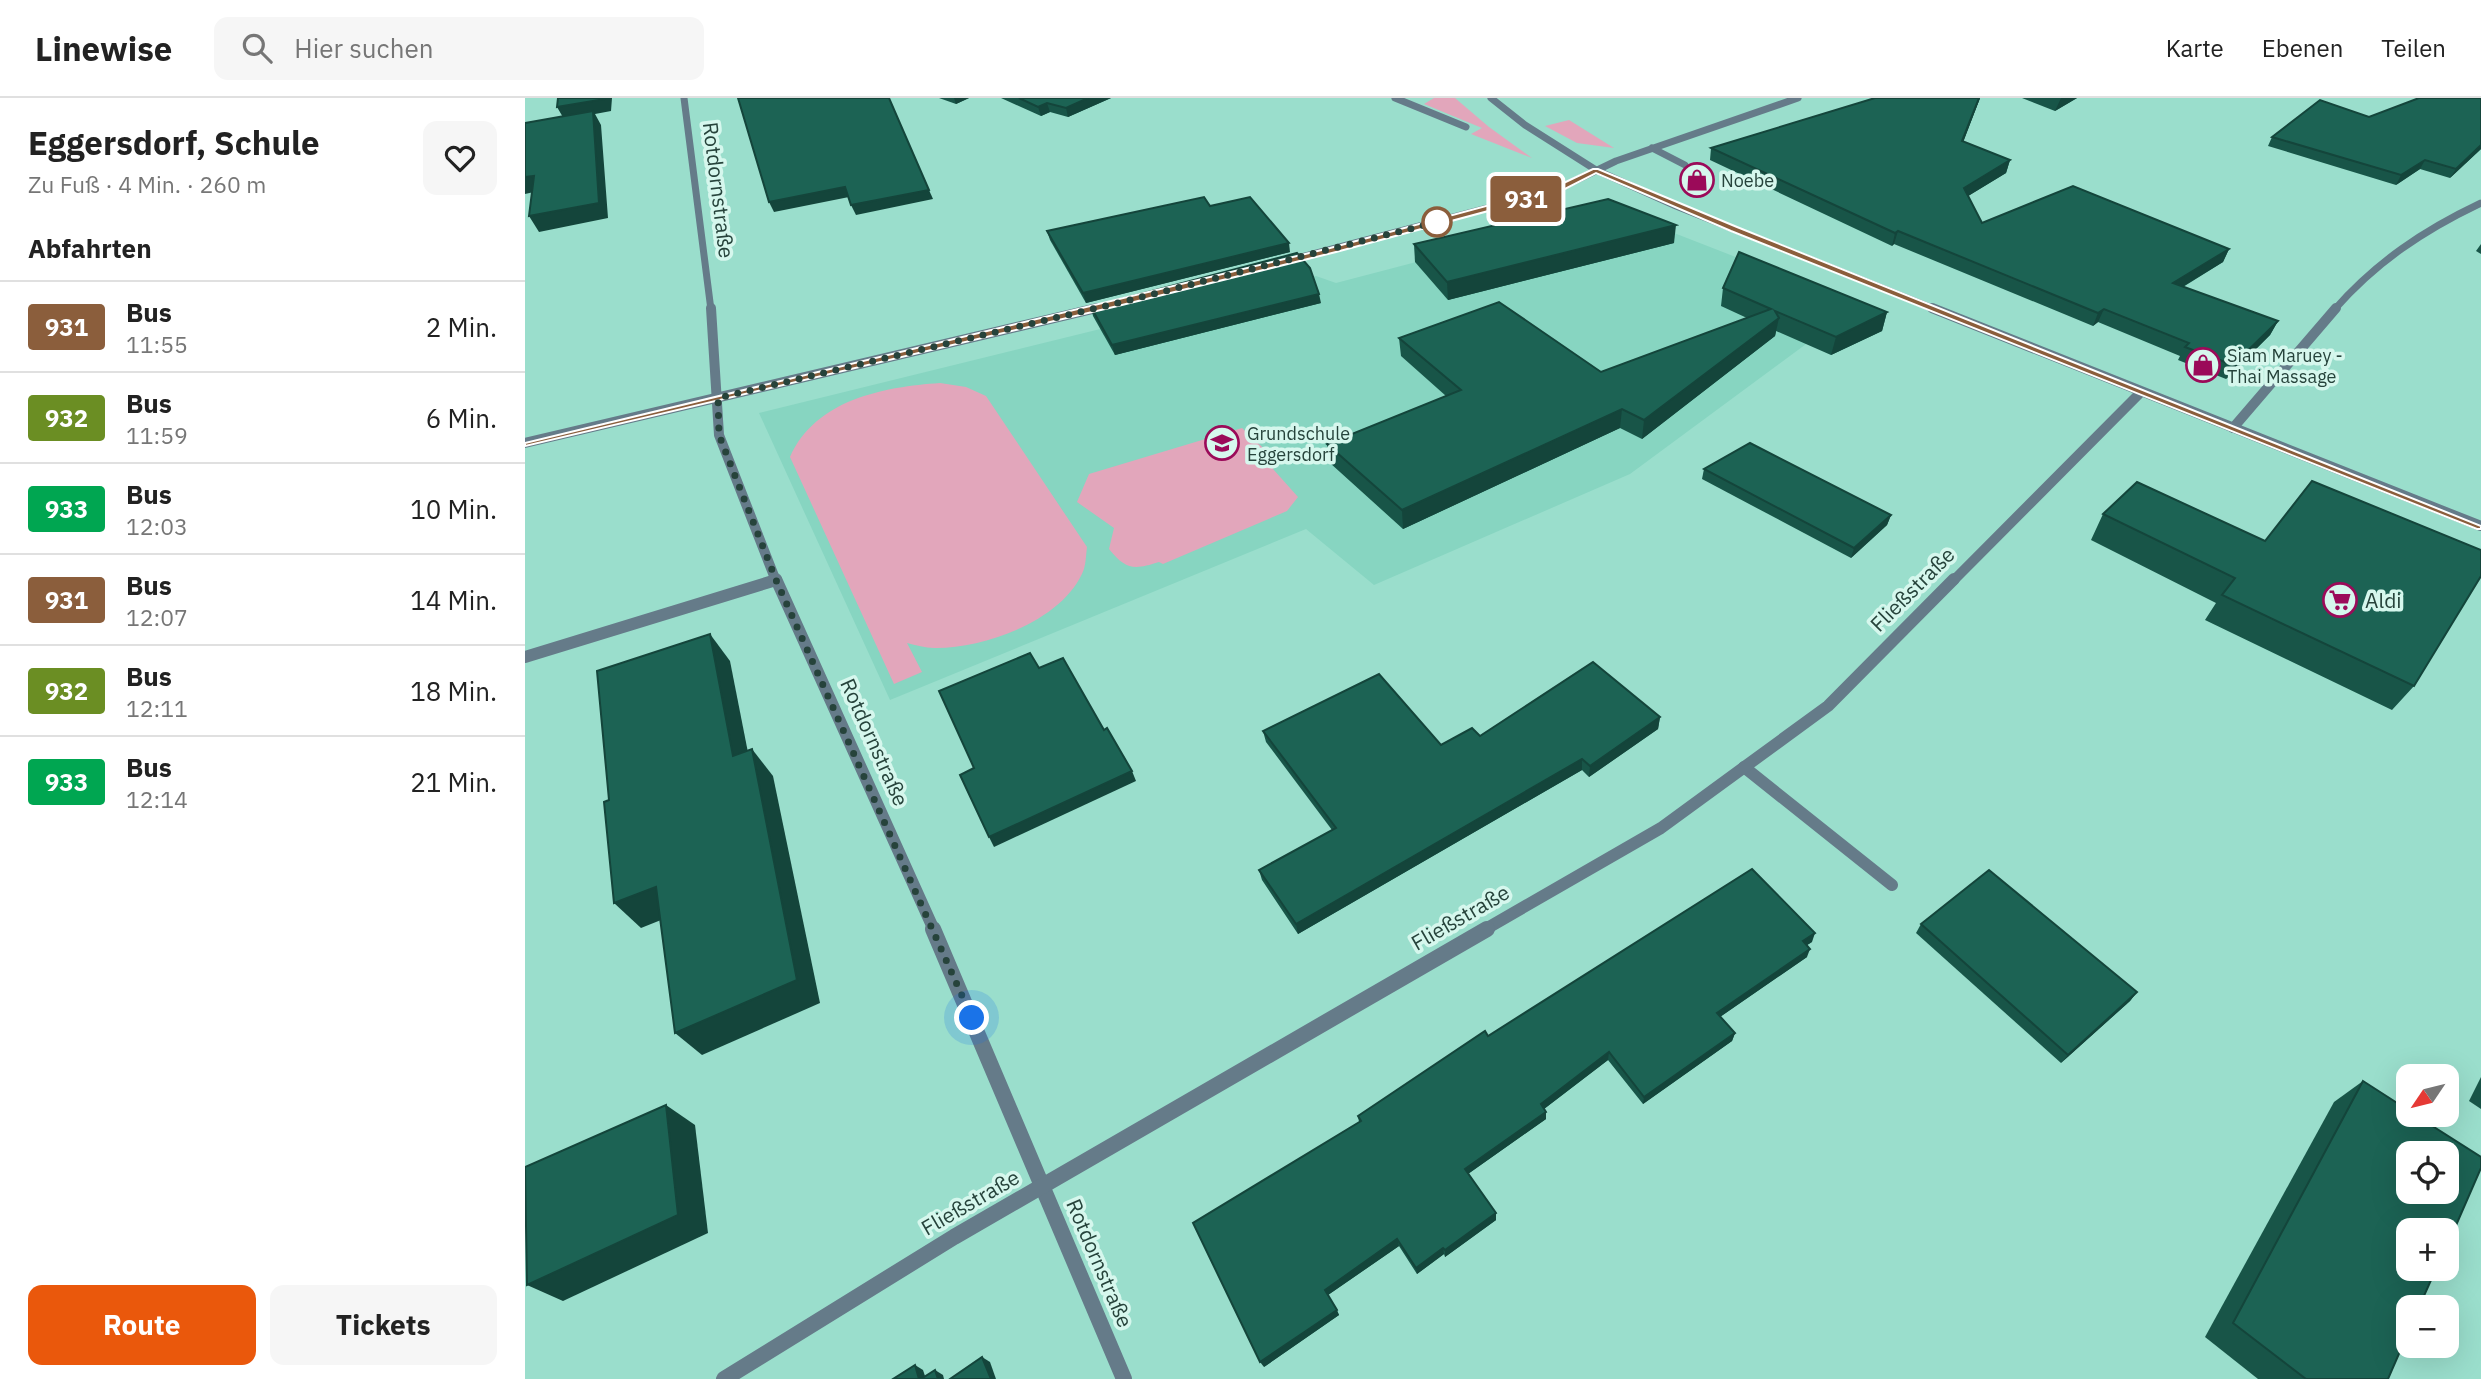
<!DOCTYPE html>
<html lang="de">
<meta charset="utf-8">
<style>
body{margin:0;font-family:"IBM Plex Sans",sans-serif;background:#f6f6f6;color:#222;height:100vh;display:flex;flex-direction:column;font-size:26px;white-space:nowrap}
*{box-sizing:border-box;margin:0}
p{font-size:23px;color:#767676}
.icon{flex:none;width:38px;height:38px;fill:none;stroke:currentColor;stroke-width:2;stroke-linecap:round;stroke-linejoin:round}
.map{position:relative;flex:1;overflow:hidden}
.details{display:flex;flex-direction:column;background:#fff;width:525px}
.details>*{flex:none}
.badge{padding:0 14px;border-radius:5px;font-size:24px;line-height:46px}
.needle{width:46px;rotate:235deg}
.buttons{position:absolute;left:1871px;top:966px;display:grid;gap:14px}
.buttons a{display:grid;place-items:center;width:63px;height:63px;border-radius:14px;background:#fff;box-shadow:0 7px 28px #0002;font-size:35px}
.you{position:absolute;width:35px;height:35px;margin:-18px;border:5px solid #fff;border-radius:50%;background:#1a73e8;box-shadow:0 0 0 10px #1a73e833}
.map>.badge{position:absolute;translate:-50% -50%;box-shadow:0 0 0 4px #fff}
h2{padding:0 28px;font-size:26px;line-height:63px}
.round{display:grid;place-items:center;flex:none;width:74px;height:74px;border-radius:14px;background:#f6f6f6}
.headline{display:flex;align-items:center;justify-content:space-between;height:119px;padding:0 28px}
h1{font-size:33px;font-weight:700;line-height:52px}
.action{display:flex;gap:14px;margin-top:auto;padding:14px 28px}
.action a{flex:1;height:80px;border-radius:14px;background:#ea580c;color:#fff;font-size:28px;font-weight:700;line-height:80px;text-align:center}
.action a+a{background:#f6f6f6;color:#222}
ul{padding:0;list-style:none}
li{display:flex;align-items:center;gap:21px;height:91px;padding:0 28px;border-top:2px solid #e0e0e0}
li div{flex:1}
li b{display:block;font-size:26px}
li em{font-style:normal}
li .badge{min-width:77px;font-weight:700;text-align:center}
header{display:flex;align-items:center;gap:42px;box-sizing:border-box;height:98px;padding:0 35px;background:#fff;border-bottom:2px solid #e0e0e0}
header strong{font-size:33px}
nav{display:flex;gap:38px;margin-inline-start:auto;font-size:24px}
.search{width:490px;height:63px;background:#f6f6f6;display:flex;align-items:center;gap:18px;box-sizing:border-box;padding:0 24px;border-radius:14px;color:#767676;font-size:26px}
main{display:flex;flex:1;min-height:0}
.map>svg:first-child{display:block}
.built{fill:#87d5c1}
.green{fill:#e2a6bb}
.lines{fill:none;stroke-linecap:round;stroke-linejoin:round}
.minor-far3{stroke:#657b89;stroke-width:7}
.minor-far2{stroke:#657b89;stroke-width:10}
.minor-far1{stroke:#657b89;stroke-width:12}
.minor{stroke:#657b89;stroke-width:16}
.wall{fill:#185548}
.shaded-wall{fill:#14453b}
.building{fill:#1c6354;stroke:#14453b;stroke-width:2;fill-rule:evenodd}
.line{fill:#8b5e3c;stroke:#fff;stroke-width:2}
.walk{stroke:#26433b;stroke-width:7;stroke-dasharray:0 12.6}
.stop-dot{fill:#fff;stroke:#8b5e3c;stroke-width:3.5}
.labels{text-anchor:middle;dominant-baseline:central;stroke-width:7;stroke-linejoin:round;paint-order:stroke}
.far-poi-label{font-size:18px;fill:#26433b;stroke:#d6f7ed;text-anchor:start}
.street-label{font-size:21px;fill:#26433b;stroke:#d6f7ed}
.poi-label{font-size:21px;fill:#26433b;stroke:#d6f7ed;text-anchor:start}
</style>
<header>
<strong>Linewise</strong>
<div class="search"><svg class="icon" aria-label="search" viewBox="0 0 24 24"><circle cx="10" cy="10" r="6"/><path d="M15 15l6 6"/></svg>Hier suchen</div>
<nav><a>Karte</a><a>Ebenen</a><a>Teilen</a></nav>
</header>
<main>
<section class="details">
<div class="headline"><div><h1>Eggersdorf, Schule</h1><p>Zu Fuß · 4 Min. · 260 m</p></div><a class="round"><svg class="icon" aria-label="heart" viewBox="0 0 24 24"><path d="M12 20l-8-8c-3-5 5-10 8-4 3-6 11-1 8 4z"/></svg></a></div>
<h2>Abfahrten</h2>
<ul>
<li><span class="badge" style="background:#8b5e3c;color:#fff">931</span><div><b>Bus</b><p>11:55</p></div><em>2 Min.</em></li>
<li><span class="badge" style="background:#6b8e23;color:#fff">932</span><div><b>Bus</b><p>11:59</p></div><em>6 Min.</em></li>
<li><span class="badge" style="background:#00a651;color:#fff">933</span><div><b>Bus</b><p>12:03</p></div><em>10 Min.</em></li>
<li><span class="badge" style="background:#8b5e3c;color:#fff">931</span><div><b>Bus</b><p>12:07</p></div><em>14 Min.</em></li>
<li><span class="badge" style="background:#6b8e23;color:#fff">932</span><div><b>Bus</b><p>12:11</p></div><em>18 Min.</em></li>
<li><span class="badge" style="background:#00a651;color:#fff">933</span><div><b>Bus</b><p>12:14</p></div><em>21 Min.</em></li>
</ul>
<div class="action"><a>Route</a><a>Tickets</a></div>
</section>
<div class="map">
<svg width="1956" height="1281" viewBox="0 0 1956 1281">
<rect width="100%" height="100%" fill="#9adecc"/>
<polygon class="built" points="1090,112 1334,207 1105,376 849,487 781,431 365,602 234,315 791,178 811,185"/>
<g class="green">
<polygon points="909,0 930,0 964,29 1007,60 946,36 957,30 899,6"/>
<polygon points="1044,22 1089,50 1052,45 1020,28"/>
<path d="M415,285l26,4 20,9 101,151c-1,7 -1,15 -3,22 -19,51 -100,80 -150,79 -9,0 -18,-3 -27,-5l15,29 -28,12 -104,-227c26,-58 94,-70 150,-74z"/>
<path d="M717,330l36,34 -5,7 25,28 -11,14 -124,53 -4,-2c-25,8 -33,8 -50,-13l5,-21 -37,-26 12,-28z"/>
</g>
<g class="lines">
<g class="minor-far3">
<polyline points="159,0 186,212"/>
<polyline points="870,0 941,29"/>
<polyline points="966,0 1000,27 1071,72 1151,108 1412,212"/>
<polyline points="1127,50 1160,67"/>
<polyline points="761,163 1031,92 1091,63 1273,0"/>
<polyline points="564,212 580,208"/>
<path d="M1809,212c42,-48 90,-80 147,-107"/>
</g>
<g class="minor-far2">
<polyline points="186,210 194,337 251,483"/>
<polyline points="1407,210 1956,428"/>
<polyline points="1708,330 1811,210"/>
<polyline points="0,345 572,210"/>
<polyline points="248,483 251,482"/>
<polyline points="1428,483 1616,294"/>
</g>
<g class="minor-far1">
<polyline points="251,481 409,832"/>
<polyline points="0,559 251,482"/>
<polyline points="1219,669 1367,787"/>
<polyline points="959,832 1136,730 1303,608 1429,481"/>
</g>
<g class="minor">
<polyline points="408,831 599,1281"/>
<polyline points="199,1281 429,1139 962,831"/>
</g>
</g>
<g class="wall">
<polygon points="414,0 444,0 431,6"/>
<polygon points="476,0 586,0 543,19 525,14 516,18"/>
<polygon points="1350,0 1455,0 1438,44 1485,62 1481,75 1443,98 1457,125 1704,151 1698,164 1658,189 1753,223 1745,237 1701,281 1653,262 1655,258 1573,224 1568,228 1369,146 1367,148 1185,62 1186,50"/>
<polygon points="1497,0 1552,0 1530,13"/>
<polygon points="1956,0 1956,51 1925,80 1895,71 1871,87 1743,48 1747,39 1844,19"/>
<polygon points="685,108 765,154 561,205 525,142 522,133"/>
<polygon points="1149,145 923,202 890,164 889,146"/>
<polygon points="1956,146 1956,156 1951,153"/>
<polygon points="1198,190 1362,214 1357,233 1306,257 1251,233 1250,238 1117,341 1095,330 878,431 805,365 802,346 921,298 876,258 874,240 1076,274 1222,220 1196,208"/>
<polygon points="796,205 590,257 568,218 566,209"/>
<polygon points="1179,371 1366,417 1362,427 1326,460 1177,381"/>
<polygon points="1578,416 1740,443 1889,588 1867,612 1680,522 1691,505 1566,442"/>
<polygon points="1135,619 1133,631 1064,679 1057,672 773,836 737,782 734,772 807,732 741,644 738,633 916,647 955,638"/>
<polygon points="1396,826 1612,894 1605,903 1536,965 1391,835"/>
<polygon points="1287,844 1282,847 1282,859 1195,919 1210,935 1207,943 1118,1006 1083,962 1019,1011 1021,1014 1021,1021 943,1076 971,1122 920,1159 919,1156 892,1176 874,1148 803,1197 814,1217 739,1269 834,1024 833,1018 963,938"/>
<polygon points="1956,979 1956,1011 1944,1003"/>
<polygon points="1838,983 1863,1281 1733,1281 1680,1239 1809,1004"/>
</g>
<g class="shaded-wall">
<polygon points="80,0 87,0 86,13 70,16 76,27 83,120 14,134 4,118 39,21 32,9"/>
<polygon points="429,0 444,0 431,6"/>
<polygon points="563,0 586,0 543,19 541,10"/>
<polygon points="1454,0 1455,0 1434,55 1437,43"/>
<polygon points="1536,0 1552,0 1530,13"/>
<polygon points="522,5 525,14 516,18 513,9"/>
<polygon points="1956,47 1956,51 1925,80 1931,71"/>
<polygon points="1485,62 1481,75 1435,103 1439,90"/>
<polygon points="1900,62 1895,71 1871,87 1876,77"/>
<polygon points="9,78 18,92 0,96 0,79"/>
<polygon points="320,89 324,99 249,114 244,104"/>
<polygon points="404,92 408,101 331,117 326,107"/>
<polygon points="1151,127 1149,145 923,202 922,184"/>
<polygon points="1373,133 1369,146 1367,148 1370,135"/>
<polygon points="764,145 765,154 561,205 558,195"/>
<polygon points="1704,151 1698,164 1642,198 1648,185"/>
<polygon points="794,196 796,205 590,257 587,247"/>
<polygon points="1579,211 1573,224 1568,228 1573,215"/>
<polygon points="1362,214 1357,233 1306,257 1311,239"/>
<polygon points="1254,220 1250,238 1117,341 1119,322"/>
<polygon points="1753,223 1745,237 1701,281 1708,267"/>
<polygon points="1097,311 1095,330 878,431 877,412"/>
<polygon points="1366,417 1362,427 1326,460 1329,450"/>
<polygon points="185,536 205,563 229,685 208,658"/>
<polygon points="1135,619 1133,631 1064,679 1065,668"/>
<polygon points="227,651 248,678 295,905 177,957 150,935"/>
<polygon points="1057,661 1057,672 773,836 771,826"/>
<polygon points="607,673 611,683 469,749 464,739"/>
<polygon points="131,789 156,814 116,830 89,805"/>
<polygon points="1290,835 1287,844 1274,852 1278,843"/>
<polygon points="1285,851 1282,859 1189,923 1192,915"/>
<polygon points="1612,894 1605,903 1536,965 1543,957"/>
<polygon points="1210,935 1207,943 1118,1006 1119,999"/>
<polygon points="1084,954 1083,962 1015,1014 1016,1006"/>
<polygon points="141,1007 170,1027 183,1135 38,1203 2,1187"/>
<polygon points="1021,1014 1021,1021 940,1078 940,1071"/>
<polygon points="971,1115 971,1122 920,1159 920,1152"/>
<polygon points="872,1141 874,1148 803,1197 800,1192"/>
<polygon points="918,1150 919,1156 892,1176 891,1170"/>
<polygon points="812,1212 814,1217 739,1269 735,1264"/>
<polygon points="457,1259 465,1264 471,1281 466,1281"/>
<polygon points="390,1267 398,1272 401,1281 394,1281"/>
<polygon points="410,1272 418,1277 419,1281 413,1281"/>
</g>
<g class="building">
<polygon points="33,0 80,0 80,1 32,9"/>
<polygon points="213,0 364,0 404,92 326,107 320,89 244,104"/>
<polygon points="494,0 563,0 541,10 522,5 513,9"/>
<polygon points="1350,0 1454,0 1437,43 1485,62 1439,90 1457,125 1548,88 1704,151 1648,185 1753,223 1708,267 1660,249 1664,245 1579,211 1573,215 1373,133 1370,135 1186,50"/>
<polygon points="1894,0 1956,0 1956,47 1931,71 1900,62 1876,77 1747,39 1795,2 1844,19"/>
<polygon points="68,13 74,105 4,118 9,78 0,79 0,25"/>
<polygon points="679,99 685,108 725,99 764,145 558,195 522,133"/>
<polygon points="1083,101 1151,127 922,184 889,146"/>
<polygon points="1214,154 1362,214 1311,239 1250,213 1254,220 1119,322 1097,311 877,412 802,346 936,292 874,240 974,204 1076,274 1246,211 1198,190"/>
<polygon points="772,155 785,170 794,196 587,247 566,209"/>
<polygon points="1225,345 1366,417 1329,450 1179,371"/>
<polygon points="1787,383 1956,452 1956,478 1889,588 1697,497 1710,480 1578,416 1612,384 1740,443"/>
<polygon points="185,536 208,658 227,651 272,882 150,935 131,789 89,805 79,704 84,702 72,573"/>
<polygon points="505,555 514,570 538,560 579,632 582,630 607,673 464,739 435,677 449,670 414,593"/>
<polygon points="1068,564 1135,619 1065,668 1057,661 771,826 734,772 811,730 738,633 854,576 916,647 947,630 955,638"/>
<polygon points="1227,771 1290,835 1278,843 1285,851 1192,915 1210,935 1119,999 1084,954 1016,1006 1021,1014 940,1071 971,1115 920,1152 918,1150 891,1170 872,1141 800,1192 812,1212 735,1264 668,1125 836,1023 833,1018 960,933 963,938"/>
<polygon points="1464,772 1612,894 1543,957 1396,826"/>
<path d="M1838,983l45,29v5h7l66,42v11l-34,78v-16h-39v39h28l-17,38h-11v26l-20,46h-82l-73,-56zM1883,1055h39v39h-39z"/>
<polygon points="141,1007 153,1117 2,1187 0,1069"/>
<polygon points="457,1259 466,1281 425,1281"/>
<polygon points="390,1267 394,1281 368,1281"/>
<polygon points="410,1272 413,1281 396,1281"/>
</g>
<polygon class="line" points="1068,71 1073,71 1212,129 1956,428 1956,431 1952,431 1206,133 1071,75 1034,94 811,154 597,207 0,348 0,345 805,150 1028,90"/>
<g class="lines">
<polyline class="walk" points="447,920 251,482 194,337 193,300 597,204 912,124"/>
</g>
<defs>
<g id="shop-ring" transform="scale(1.75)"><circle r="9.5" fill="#d6f7ed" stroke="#9b0a59" stroke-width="1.5"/><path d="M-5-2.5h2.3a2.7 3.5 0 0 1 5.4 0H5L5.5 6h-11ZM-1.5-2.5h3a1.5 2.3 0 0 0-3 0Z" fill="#9b0a59"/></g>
<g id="school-ring" transform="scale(1.75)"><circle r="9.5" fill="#d6f7ed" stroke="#9b0a59" stroke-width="1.5"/><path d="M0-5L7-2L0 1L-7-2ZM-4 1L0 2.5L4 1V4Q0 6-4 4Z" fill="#9b0a59"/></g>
<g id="supermarket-ring" transform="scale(1.75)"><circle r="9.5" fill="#d6f7ed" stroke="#9b0a59" stroke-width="1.5"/><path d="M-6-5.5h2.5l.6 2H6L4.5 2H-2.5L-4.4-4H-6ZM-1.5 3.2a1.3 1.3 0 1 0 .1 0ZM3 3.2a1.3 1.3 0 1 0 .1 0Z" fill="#9b0a59"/></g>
</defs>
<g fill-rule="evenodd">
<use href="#shop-ring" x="1172" y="82"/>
<use href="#shop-ring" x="1678" y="267"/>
<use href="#school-ring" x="697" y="345"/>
<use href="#supermarket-ring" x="1815" y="502"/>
</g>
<circle class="stop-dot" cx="912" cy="124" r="14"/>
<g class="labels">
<g class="far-poi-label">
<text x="1196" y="82">Noebe</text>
<text x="1702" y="257">Siam Maruey -<tspan x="1702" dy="21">Thai Massage</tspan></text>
<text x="722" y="335">Grundschule<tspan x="722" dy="21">Eggersdorf</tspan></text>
</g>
<g class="street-label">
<text transform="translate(194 92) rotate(83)">Rotdornstraße</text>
<text transform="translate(1387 491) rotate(-45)">Fließstraße</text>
<text transform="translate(350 644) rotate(66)">Rotdornstraße</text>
<text transform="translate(935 819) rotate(-30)">Fließstraße</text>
<text transform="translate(445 1104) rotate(-30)">Fließstraße</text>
<text transform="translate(575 1165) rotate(67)">Rotdornstraße</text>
</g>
<g class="poi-label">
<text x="1840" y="502">Aldi</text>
</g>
</g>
</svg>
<div class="buttons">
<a><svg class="needle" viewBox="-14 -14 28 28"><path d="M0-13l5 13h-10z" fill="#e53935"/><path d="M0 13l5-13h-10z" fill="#767676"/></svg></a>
<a><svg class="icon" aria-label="locate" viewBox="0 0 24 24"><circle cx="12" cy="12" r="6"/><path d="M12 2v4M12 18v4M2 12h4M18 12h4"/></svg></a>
<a>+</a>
<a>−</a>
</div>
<div class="you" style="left:447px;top:920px"></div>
<b class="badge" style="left:1001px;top:101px;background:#8b5e3c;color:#fff">931</b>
</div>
</main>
